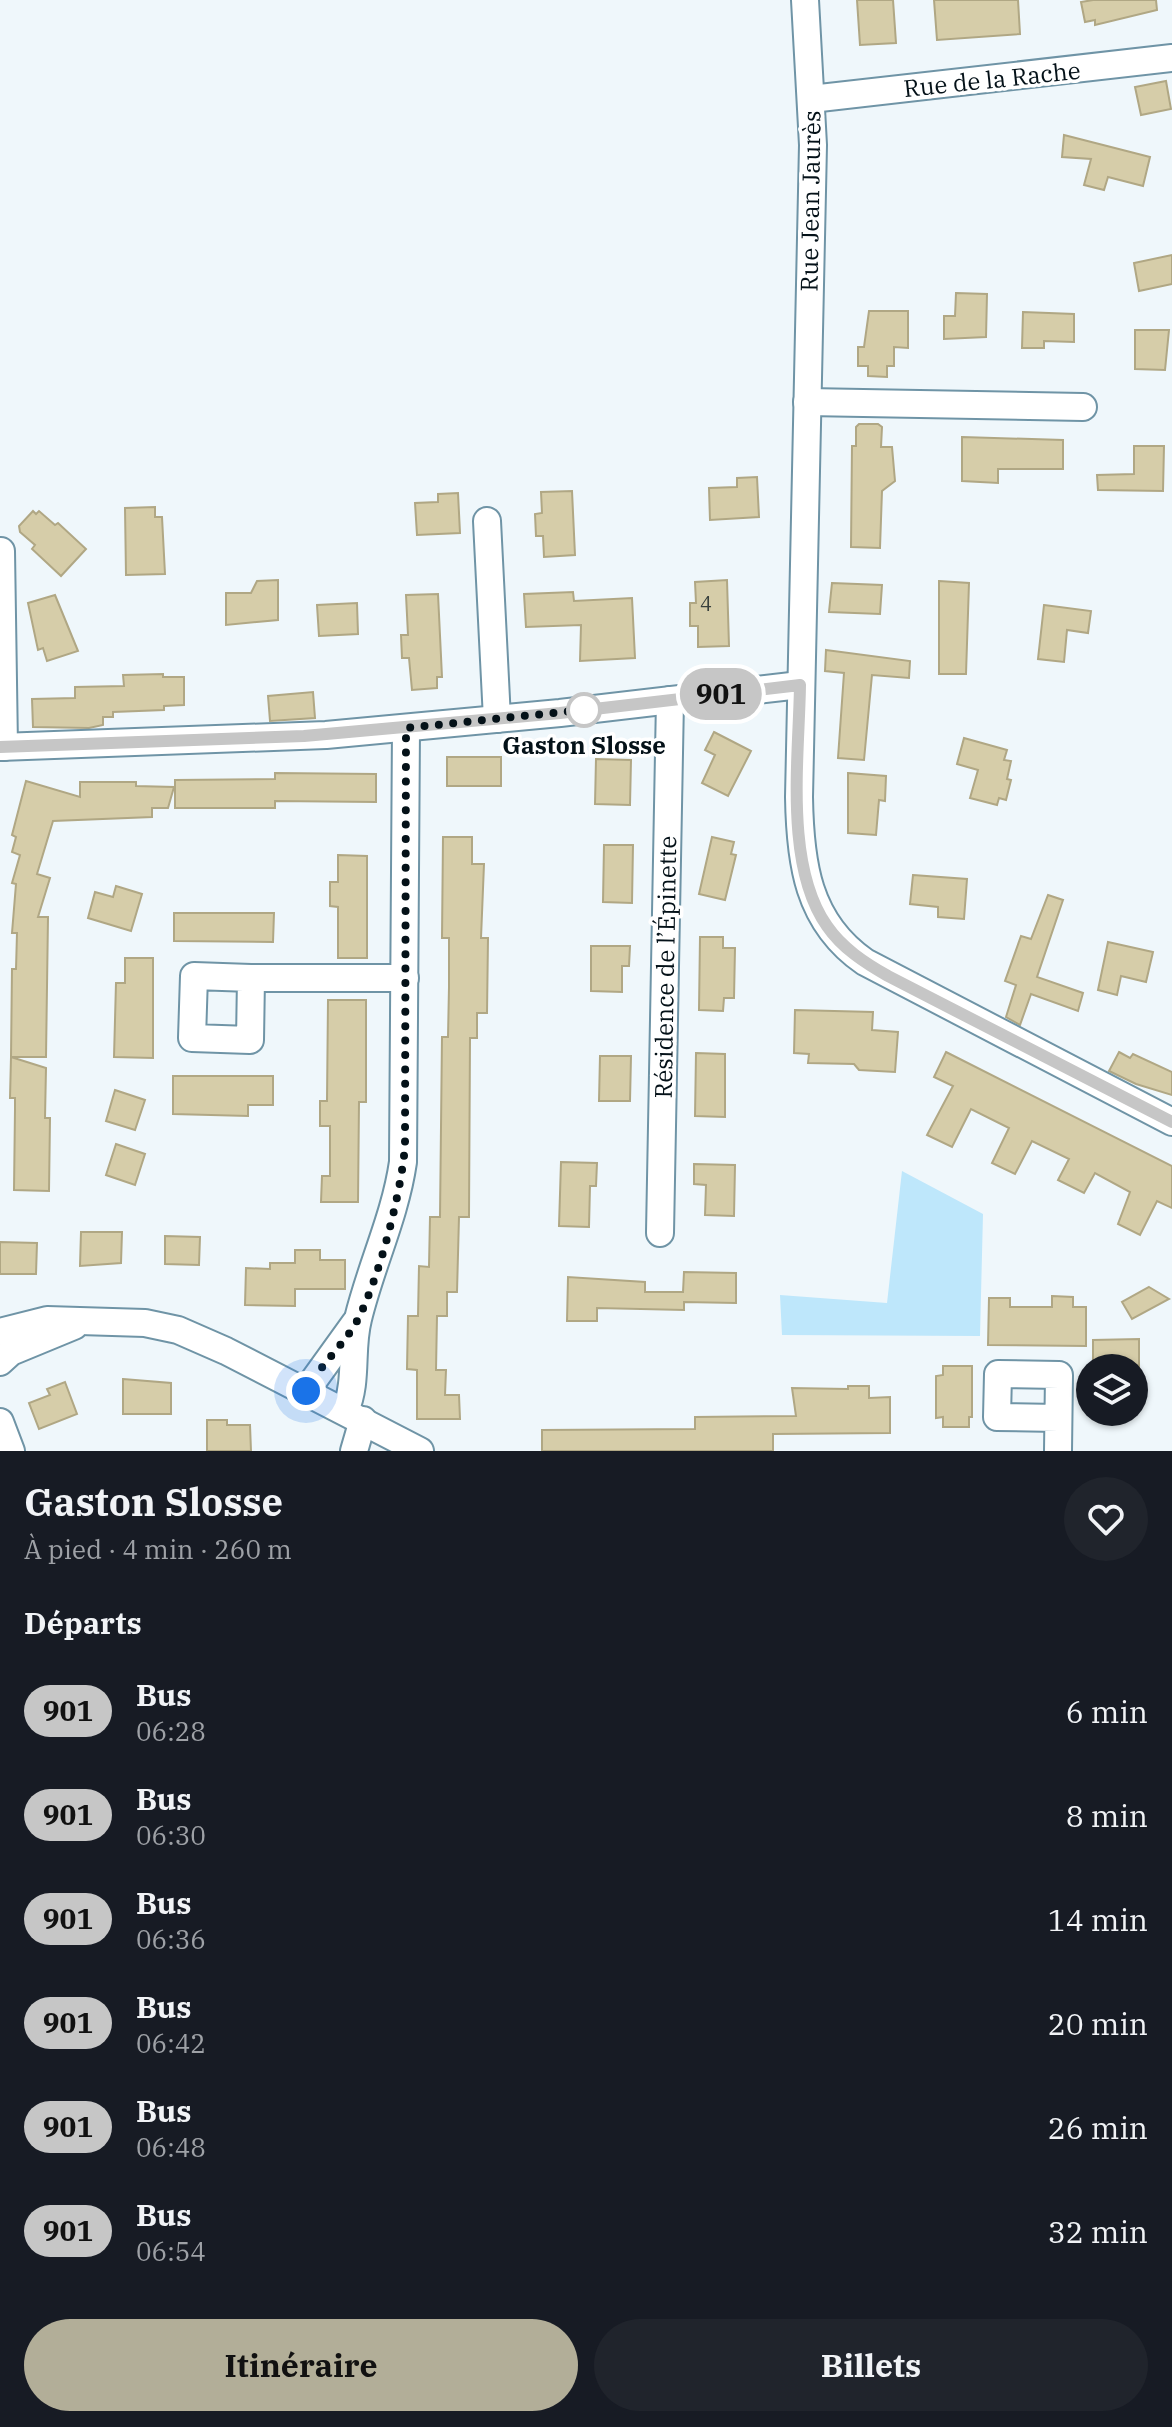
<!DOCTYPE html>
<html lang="fr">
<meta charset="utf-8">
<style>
body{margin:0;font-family:"IBM Plex Serif",serif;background:#20242c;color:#f1f3f6;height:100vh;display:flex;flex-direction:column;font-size:30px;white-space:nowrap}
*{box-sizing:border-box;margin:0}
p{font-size:26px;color:#9ea1a6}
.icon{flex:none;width:44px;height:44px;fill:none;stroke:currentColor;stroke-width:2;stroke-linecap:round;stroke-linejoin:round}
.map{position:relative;height:1451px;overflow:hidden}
.drawer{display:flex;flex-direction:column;background:#171b24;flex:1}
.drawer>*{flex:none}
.badge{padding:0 16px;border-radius:26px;font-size:28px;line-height:52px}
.tools{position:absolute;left:1076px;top:1354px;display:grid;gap:16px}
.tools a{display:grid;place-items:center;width:72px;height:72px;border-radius:50%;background:#171b24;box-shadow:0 2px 6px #0004;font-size:40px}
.you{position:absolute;width:40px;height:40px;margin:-20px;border:6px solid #fff;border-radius:50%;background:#1a73e8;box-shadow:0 0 0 12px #1a73e833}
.map>.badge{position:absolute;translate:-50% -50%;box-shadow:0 0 0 4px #fff}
h2{padding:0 24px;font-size:30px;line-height:72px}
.round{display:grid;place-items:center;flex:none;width:84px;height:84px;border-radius:42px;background:#20242c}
.headline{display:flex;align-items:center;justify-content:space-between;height:136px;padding:0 24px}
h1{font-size:38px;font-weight:800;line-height:60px}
.cta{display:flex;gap:16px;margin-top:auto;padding:16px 24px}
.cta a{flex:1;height:92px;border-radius:48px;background:#b2ae98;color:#111;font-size:32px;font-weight:800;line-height:92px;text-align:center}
.cta a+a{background:#20242c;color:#f1f3f6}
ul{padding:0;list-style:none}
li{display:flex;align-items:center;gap:24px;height:104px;padding:0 24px}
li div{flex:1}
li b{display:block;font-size:30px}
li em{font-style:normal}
li .badge{min-width:88px;font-weight:700;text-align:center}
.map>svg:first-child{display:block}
.green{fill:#bee7fb}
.building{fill:#d6cda9;stroke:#b0a784;stroke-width:2}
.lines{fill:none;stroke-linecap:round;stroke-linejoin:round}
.minor-casing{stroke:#6f94a6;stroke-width:30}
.minor{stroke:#fff;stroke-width:26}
.line-casing{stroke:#fff;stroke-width:18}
.line{stroke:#c6c6c6;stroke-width:12}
.walk{stroke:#041118;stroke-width:8;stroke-dasharray:0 14.4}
.stop-dot{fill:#fff;stroke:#c6c6c6;stroke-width:4}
.labels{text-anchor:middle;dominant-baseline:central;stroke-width:7;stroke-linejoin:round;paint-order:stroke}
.number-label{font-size:20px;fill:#38403c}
.street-label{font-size:24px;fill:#041118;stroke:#fff}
.stop-label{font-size:24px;font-weight:bold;fill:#041118;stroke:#fff}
</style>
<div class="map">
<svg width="1172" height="1451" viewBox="0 0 1172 1451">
<rect width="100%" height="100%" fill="#eff7fb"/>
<polygon class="green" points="902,1171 983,1214 980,1336 782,1335 780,1295 887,1303"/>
<g class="building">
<polygon points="857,0 893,0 896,43 860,45"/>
<polygon points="934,0 1018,0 1020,34 937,40"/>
<polygon points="1093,0 1156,0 1157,10 1095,25 1095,20 1085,22 1081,2"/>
<polygon points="1166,81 1171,109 1141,115 1135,87"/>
<polygon points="1064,135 1150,157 1143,186 1108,177 1104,190 1084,185 1091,159 1062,157"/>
<polygon points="1172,255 1172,284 1139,291 1134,263"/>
<polygon points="956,293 987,294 986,337 944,339 944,316 955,316"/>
<polygon points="869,311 908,311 908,348 894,347 894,366 887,366 887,377 868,376 868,366 858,366 858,347 864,347"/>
<polygon points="1023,312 1074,314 1074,342 1044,341 1044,348 1022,348"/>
<polygon points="1135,330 1169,330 1165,370 1135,369"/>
<polygon points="859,424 878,424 882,427 881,447 892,447 895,481 882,491 880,548 851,547 852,446 856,446 856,427"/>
<polygon points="962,437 1063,440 1063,469 998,469 998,483 962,481"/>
<polygon points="1134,446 1164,446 1163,491 1098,490 1097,475 1134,474"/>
<polygon points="757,477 759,517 710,520 709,488 737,487 737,478"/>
<polygon points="572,491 575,555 544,557 543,536 536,536 535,514 542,513 541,492"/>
<polygon points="458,493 460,533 417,535 415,503 438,502 438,494"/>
<polygon points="155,507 155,517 162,517 165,574 126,575 125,508"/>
<polygon points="33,511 36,514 39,511 55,525 58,523 86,549 61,576 32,549 35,545 20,532 19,526"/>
<polygon points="278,580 278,620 226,625 226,593 251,593 257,581"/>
<polygon points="727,580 729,646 698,647 698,626 690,626 690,603 696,603 695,582"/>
<polygon points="939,581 969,583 966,674 939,674"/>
<polygon points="832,583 882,585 880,614 829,612"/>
<polygon points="573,592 574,601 632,598 635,658 580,661 581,625 526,627 524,594"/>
<polygon points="438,594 442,677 437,677 437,688 412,690 409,658 402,658 401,635 408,635 406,595"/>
<polygon points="55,595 78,651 47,661 43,648 38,650 28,603"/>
<polygon points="357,603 358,634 319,636 317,605"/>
<polygon points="1044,605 1091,611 1088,633 1067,630 1064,662 1038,659"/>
<polygon points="826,650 910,661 909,678 872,675 864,760 838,758 844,673 825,671"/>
<polygon points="163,674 163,677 184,677 184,705 164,706 164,710 113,712 113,717 103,717 103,725 89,728 33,727 32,699 75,698 75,687 124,686 123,675"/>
<polygon points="313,692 315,718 270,721 268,696"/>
<polygon points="714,732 751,751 728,796 702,783 715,755 705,750"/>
<polygon points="964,738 1007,750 1004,760 1011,761 1007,779 1011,780 1006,800 999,798 997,805 970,798 978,770 957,764"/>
<rect x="447" y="757" width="54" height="29"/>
<polygon points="596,759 631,760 630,805 595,804"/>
<polygon points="275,773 376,774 376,802 275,801 275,808 175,808 175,780 275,779"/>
<polygon points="848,773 886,776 885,801 879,800 876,835 848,833"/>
<polygon points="26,781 80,797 80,782 136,782 136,786 174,787 168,808 152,808 152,817 53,821 37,874 50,878 38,917 48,917 46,1057 11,1057 12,969 16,969 17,933 12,933 16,884 12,883 20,855 12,852 16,837 12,835"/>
<polygon points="443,837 472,837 472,864 484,864 481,938 488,938 487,1013 477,1013 477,1038 470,1038 469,1217 459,1217 457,1292 447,1292 447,1316 437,1316 436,1370 446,1370 445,1395 459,1395 460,1419 417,1419 417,1370 407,1369 408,1316 418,1316 419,1266 429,1267 430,1217 440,1217 442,1037 448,1037 449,987 449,938 442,938"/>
<polygon points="712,837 734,842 731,854 736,855 725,900 699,894"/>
<polygon points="604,845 633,845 632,903 603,902"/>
<polygon points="338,855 367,856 367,958 338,958 338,907 330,906 330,882 338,882"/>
<polygon points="913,875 967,879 964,919 938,917 938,907 910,904"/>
<polygon points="116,886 142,894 131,931 88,918 95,892 113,897"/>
<polygon points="1048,895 1063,900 1037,977 1083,993 1078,1011 1031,994 1020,1025 1006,1017 1016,985 1005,981 1021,936 1031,939"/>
<polygon points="174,913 274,913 273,942 174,941"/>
<polygon points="700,937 723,937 723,948 735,948 734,998 724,998 723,1011 699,1010"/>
<polygon points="1108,942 1153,952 1146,982 1121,976 1117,995 1098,990"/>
<polygon points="591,946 630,946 629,966 622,966 622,992 591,991"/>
<polygon points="125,958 153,958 153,1058 114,1057 116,983 125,983"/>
<polygon points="328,1000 366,1000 366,1102 359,1102 358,1202 321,1202 322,1176 330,1176 330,1126 320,1126 320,1101 327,1101"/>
<polygon points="795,1010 873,1012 872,1030 898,1032 895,1072 859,1070 854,1064 808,1063 809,1054 794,1053"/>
<polygon points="946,1052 1172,1166 1172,1208 1157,1201 1140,1235 1118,1224 1130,1192 1095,1173 1084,1193 1058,1180 1069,1159 1032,1141 1015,1174 992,1163 1009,1128 971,1109 952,1147 927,1135 953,1086 934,1077"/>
<polygon points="1119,1052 1130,1058 1133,1054 1172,1072 1172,1095 1136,1084 1109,1071"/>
<polygon points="696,1053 725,1054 725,1117 695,1116"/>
<polygon points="600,1056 631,1056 630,1101 599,1101"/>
<polygon points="11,1057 46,1068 45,1118 50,1118 49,1191 14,1190 15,1109 15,1098 10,1098"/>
<polygon points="173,1076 273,1076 273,1105 248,1105 248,1116 173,1114"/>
<polygon points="115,1090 145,1100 135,1130 106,1121"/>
<polygon points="116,1144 145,1154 135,1185 106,1175"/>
<polygon points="561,1162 597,1163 596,1186 590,1186 589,1227 559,1226"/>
<polygon points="694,1164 735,1165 734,1216 705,1215 706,1185 694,1184"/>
<polygon points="81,1232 122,1232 121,1263 80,1266"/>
<polygon points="165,1236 200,1237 199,1265 165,1264"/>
<polygon points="0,1242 37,1243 36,1274 0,1274"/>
<polygon points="295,1250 320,1250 320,1260 345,1260 345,1289 295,1289 295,1306 245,1305 246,1268 270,1269 270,1263 295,1263"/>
<polygon points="684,1272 736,1273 736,1303 684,1302 684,1310 597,1308 597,1321 567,1321 568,1277 645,1282 645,1292 683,1292"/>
<polygon points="1149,1287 1169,1299 1132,1319 1122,1302"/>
<polygon points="1052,1296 1073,1297 1073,1307 1086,1307 1086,1346 988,1345 989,1298 1010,1298 1010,1307 1052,1307"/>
<polygon points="1139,1339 1139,1368 1093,1368 1093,1340"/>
<polygon points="943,1366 972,1366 972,1417 969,1417 969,1427 943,1427 943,1417 936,1418 936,1376 943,1375"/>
<polygon points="123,1379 171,1383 171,1414 123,1414"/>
<polygon points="65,1382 77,1414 39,1429 29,1403 50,1395 47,1389"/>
<polygon points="848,1386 869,1386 869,1398 890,1397 890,1433 773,1434 773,1451 542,1451 542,1430 695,1429 695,1417 796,1416 792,1388 848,1389"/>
<polygon points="207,1420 227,1420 227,1425 250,1425 251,1451 207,1451"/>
</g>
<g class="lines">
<g class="minor-casing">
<g id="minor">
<path d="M805,0l8,145 -14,652c1,65 8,125 66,165l307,160"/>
<polyline points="811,99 1172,58"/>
<polyline points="807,402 1083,407"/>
<polyline points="487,521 497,719"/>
<polyline points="1,551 4,747"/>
<polyline points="0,747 326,735 560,713 800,685"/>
<polygon points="194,976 251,978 250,1040 192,1038"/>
<polyline points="251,978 405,978"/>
<polyline points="660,1233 670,700"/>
<polyline points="0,1332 47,1320 145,1323 178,1330 226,1351 420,1451"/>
<polyline points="0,1362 11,1352 74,1326"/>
<polyline points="306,1391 355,1323"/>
<path d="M345,1411c13,-30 5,-61 13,-92 13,-54 37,-102 45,-157l3,-434"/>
<polyline points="1058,1418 997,1417 998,1374 1059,1375 1058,1451"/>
<polyline points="0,1422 11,1451"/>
<polyline points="354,1451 363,1420"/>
</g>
</g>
<use href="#minor" class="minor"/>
</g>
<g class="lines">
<g class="line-casing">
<path id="line" d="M0,747l304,-11 256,-23 240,-28c-1,72 -16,180 27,241 15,22 38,37 61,50l284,146"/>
</g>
<use href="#line" class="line"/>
<path class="walk" d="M306,1391c14,-26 37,-45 51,-70 22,-42 44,-127 48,-175l1,-418 186,-19 -8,1"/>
</g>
<circle class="stop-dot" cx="584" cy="710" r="16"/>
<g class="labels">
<g class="number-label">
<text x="706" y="603">4</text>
</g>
<g class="street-label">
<text transform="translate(992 79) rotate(-6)">Rue de la Rache</text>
<text transform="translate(810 201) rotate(-89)">Rue Jean Jaurès</text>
<text transform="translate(665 967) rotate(-89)">Résidence de l’Épinette</text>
</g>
<g class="stop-label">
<text x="584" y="745">Gaston Slosse</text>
</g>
</g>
</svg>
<div class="tools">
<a><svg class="icon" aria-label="layers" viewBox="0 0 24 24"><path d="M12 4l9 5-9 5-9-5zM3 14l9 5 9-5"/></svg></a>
</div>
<div class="you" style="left:306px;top:1391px"></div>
<b class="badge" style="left:721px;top:694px;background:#c6c6c6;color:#111">901</b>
</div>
<section class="drawer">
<div class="headline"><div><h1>Gaston Slosse</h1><p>À pied · 4 min · 260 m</p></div><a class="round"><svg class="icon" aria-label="heart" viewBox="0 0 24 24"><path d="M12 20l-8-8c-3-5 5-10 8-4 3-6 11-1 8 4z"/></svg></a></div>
<h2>Départs</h2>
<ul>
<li><span class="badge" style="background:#c6c6c6;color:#111">901</span><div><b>Bus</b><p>06:28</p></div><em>6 min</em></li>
<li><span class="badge" style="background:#c6c6c6;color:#111">901</span><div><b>Bus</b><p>06:30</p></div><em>8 min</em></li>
<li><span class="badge" style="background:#c6c6c6;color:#111">901</span><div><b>Bus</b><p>06:36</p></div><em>14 min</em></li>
<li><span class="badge" style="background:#c6c6c6;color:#111">901</span><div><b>Bus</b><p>06:42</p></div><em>20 min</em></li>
<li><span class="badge" style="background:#c6c6c6;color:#111">901</span><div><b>Bus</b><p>06:48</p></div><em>26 min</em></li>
<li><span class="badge" style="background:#c6c6c6;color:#111">901</span><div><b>Bus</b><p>06:54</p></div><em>32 min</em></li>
</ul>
<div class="cta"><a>Itinéraire</a><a>Billets</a></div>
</section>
